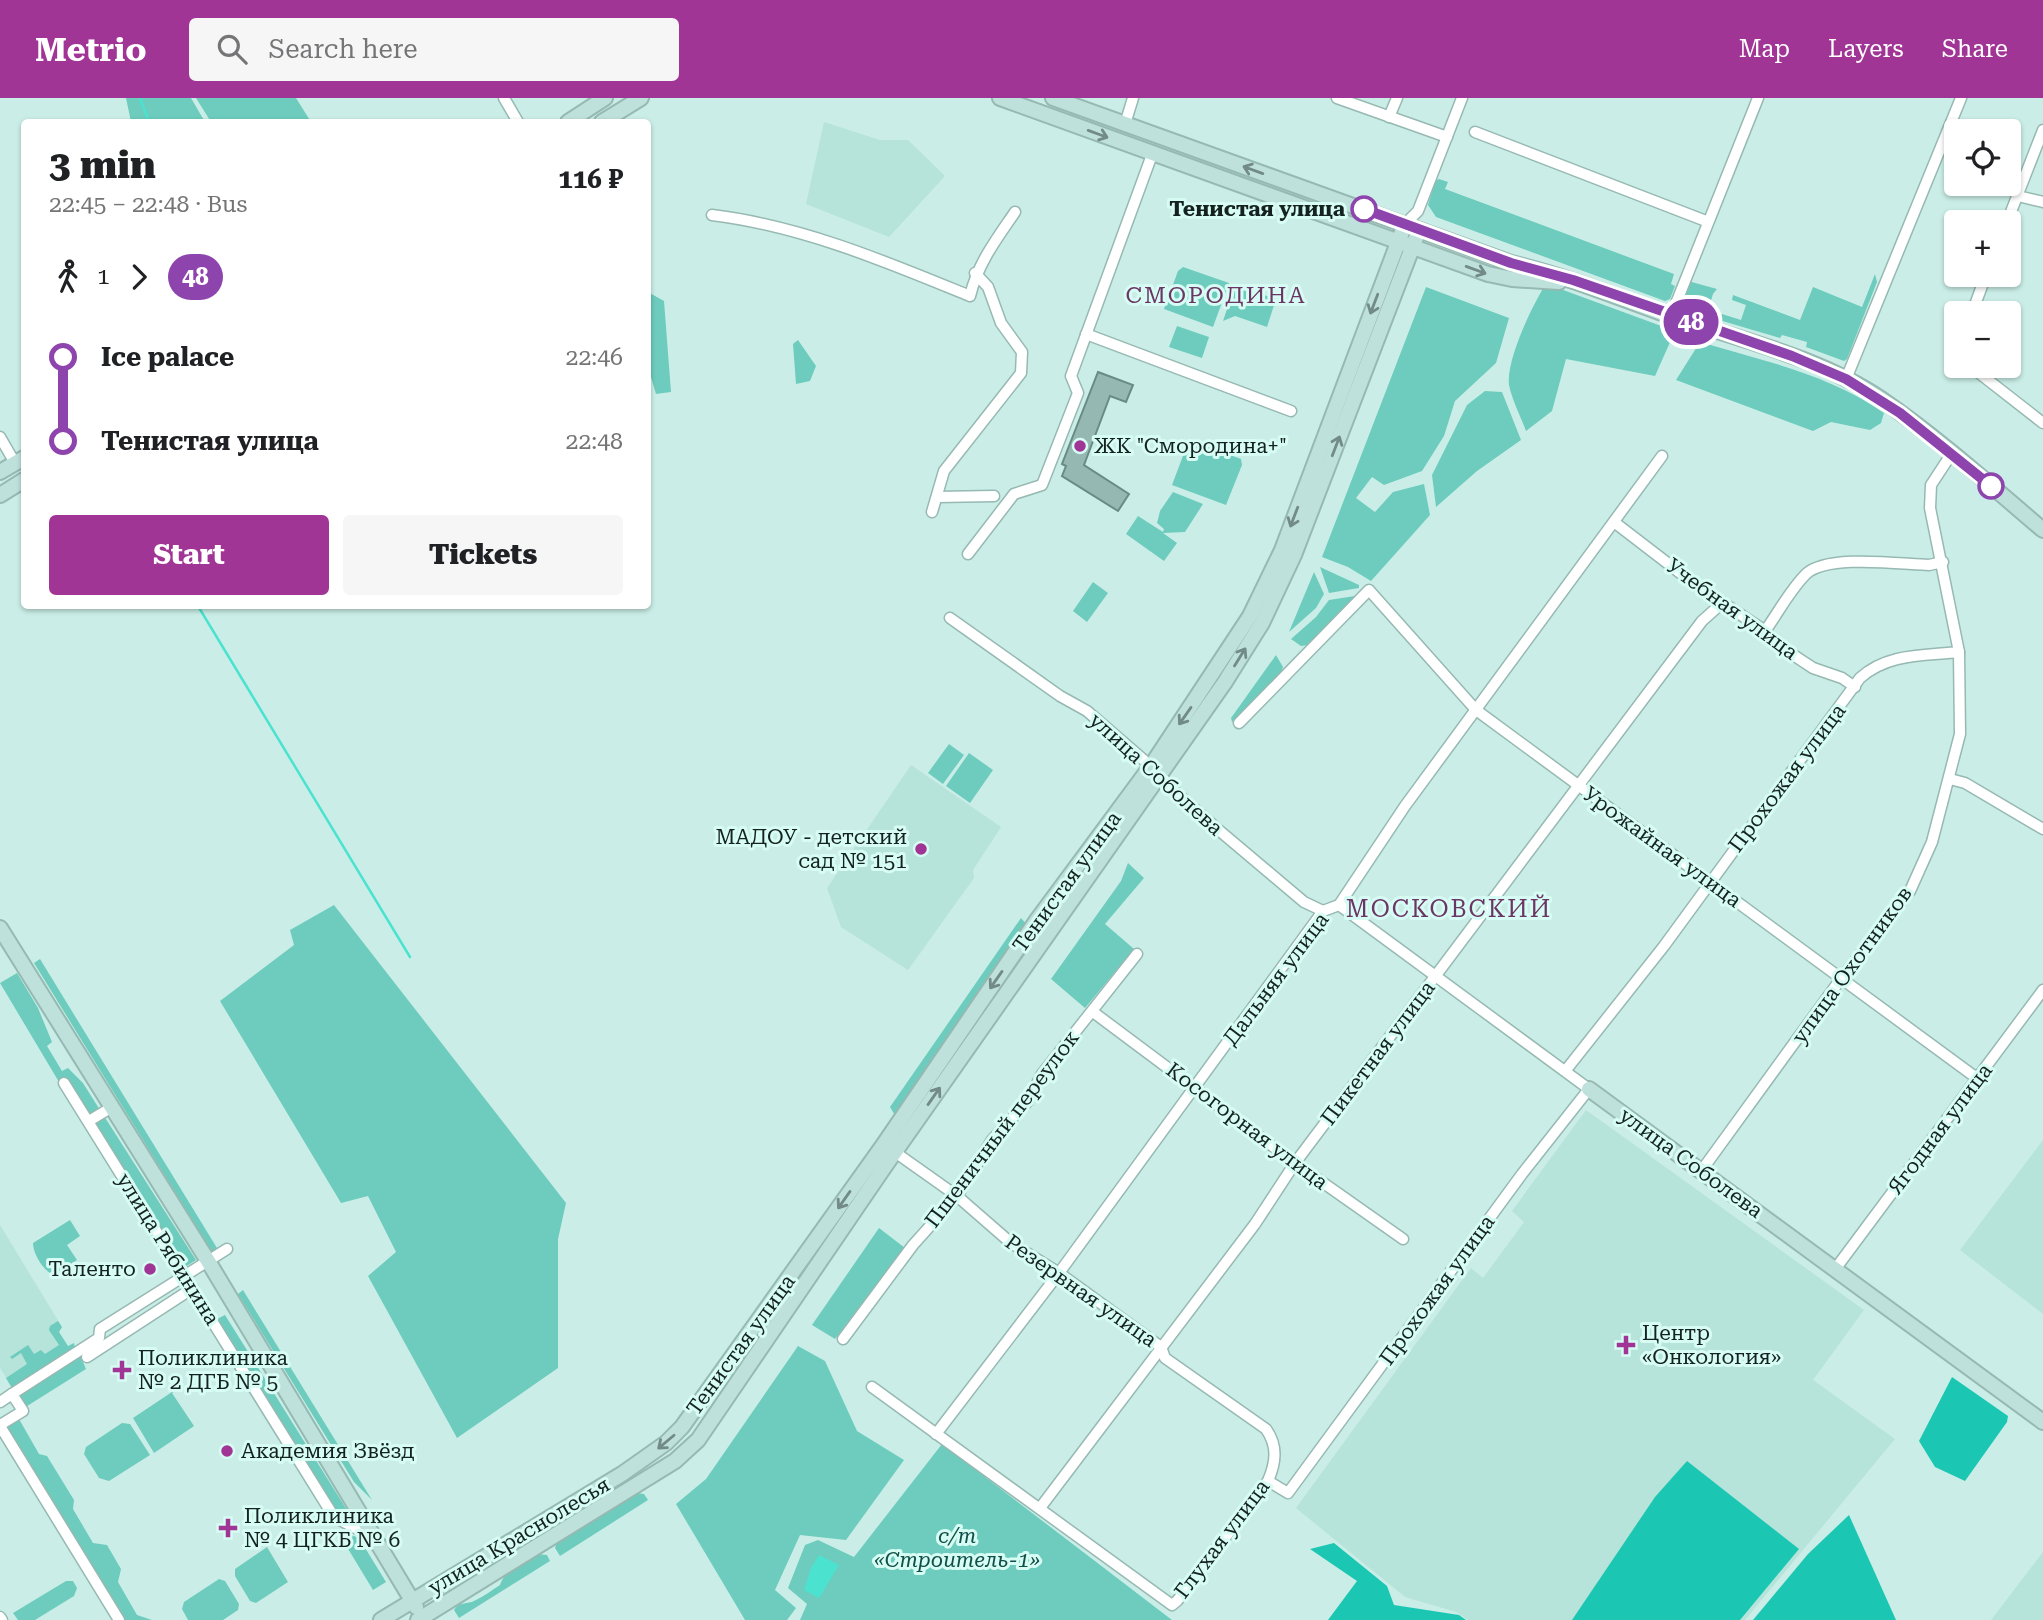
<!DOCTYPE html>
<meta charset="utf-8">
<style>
body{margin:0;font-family:"Roboto Serif",serif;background:#f6f6f6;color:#202124;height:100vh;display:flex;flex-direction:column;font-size:26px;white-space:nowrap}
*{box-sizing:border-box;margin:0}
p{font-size:23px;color:#757577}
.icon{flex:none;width:38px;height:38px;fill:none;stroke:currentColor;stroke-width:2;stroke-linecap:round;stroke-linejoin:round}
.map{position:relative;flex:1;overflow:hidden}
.panel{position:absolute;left:21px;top:21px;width:630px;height:490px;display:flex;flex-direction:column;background:#fff;border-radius:7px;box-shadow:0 2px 5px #0004}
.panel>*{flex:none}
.badge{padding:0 14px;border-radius:23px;font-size:24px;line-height:46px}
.controls{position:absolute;left:1944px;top:21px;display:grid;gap:14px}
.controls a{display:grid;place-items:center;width:77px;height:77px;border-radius:7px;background:#fff;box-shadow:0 2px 5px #0004;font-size:35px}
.map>.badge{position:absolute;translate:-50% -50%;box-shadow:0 0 0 4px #fff}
.legs{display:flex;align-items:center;gap:10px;height:77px;padding:0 28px;font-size:23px}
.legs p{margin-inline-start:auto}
.summary{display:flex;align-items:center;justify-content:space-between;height:119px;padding:0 28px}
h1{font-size:38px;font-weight:800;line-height:52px}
.cta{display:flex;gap:14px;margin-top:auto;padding:14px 28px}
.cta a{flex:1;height:80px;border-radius:7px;background:#a13596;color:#fff;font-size:28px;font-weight:800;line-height:80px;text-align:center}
.cta a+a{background:#f6f6f6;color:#202124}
ul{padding:0 28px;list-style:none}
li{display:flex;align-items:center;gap:24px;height:84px;font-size:26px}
li i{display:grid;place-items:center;width:10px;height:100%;margin:0 9px;background:currentColor}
li i::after{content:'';width:18px;height:18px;margin:-9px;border:5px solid;border-radius:50%;background:#fff}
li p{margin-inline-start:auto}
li:first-child i{background:linear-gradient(#0000 50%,currentColor 0)}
li:last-child i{background:linear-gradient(currentColor 50%,#0000 0)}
header{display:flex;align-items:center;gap:42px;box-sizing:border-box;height:98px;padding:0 35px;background:#a13596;color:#fff}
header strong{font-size:33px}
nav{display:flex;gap:38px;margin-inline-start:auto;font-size:24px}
.search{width:490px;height:63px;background:#f6f6f6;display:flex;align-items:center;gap:18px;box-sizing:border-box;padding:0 24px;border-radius:7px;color:#757577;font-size:26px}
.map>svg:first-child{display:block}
.built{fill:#b6e3da}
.green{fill:#6dccbd}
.forest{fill:#1bc7b3}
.water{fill:#4be3cf}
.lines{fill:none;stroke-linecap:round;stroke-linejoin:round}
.stream{stroke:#4be3cf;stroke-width:2.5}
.building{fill:#95b9b2;stroke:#698b85;stroke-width:2}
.street-casing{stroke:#96b9b2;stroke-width:13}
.secondary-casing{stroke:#96b9b2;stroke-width:18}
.street{stroke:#fff;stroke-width:10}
.secondary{stroke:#bfe1dc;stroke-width:14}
.oneway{stroke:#728b87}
.line-1-casing{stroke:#fff;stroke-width:16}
.line-1{stroke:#8e44ad;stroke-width:10}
.stop-1-dot{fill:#fff;stroke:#8e44ad;stroke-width:3.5}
.poi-dot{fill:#a13596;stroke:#d7fcf4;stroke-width:2.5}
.labels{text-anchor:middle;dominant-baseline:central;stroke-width:6;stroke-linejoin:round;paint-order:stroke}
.stop-label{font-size:21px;font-weight:bold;fill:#142220;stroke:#d7fcf4;text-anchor:end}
.poi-label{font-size:21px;fill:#142220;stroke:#d7fcf4;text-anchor:start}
.street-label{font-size:21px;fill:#142220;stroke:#d7fcf4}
.park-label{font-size:21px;font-style:italic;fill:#0f5048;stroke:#d7fcf4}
.neighbourhood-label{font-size:23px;letter-spacing:2px;fill:#6b3564;stroke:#d7fcf4}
.quarter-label{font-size:24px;letter-spacing:2px;fill:#6b3564;stroke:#d7fcf4}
</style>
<header>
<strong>Metrio</strong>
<div class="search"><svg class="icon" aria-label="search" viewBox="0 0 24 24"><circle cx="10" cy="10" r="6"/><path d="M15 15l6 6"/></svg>Search here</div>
<nav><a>Map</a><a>Layers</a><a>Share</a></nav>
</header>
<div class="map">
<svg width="2043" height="1522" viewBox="0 0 2043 1522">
<rect width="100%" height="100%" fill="#caeee7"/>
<g class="built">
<polygon points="824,24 880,42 908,42 945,78 889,139 806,106"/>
<polygon points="911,667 1001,729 973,772 974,780 908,872 841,829 827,790"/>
<polygon points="1586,1012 1864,1212 1813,1282 1895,1341 1745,1522 1468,1522 1456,1514 1405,1499 1296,1410 1471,1170 1483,1180 1524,1124 1512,1113"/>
<polygon points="2043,1042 2043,1216 1960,1152"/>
<polygon points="0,1127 62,1229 59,1234 68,1249 10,1286 0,1270"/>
<polygon points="2043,1454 2043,1522 1991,1522"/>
</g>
<g class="green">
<polygon points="126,0 191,0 205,24 131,24"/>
<polygon points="196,0 296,0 311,24 211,24"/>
<polygon points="1439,81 1448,84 1445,91 1674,176 1671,186 1675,188 1670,201 1665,203 1436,119 1428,107 1435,83"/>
<polygon points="1183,169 1229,185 1213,229 1164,211 1178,173"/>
<polygon points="1875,176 1877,184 1847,261 1844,263 1806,249 1807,244 1782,237 1780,240 1719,222 1722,216 1741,222 1746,207 1732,202 1733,197 1800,222 1813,189 1862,209"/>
<polygon points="1688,183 1717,191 1713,196 1708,212 1714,214 1712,219 1683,210 1681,206"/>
<polygon points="1235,187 1276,201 1267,229 1235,218 1223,223"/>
<polygon points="1426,189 1509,220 1496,265 1455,303 1444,338 1422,373 1384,387 1372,379 1356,400 1375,414 1393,394 1424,386 1430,417 1371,483 1348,469 1322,459"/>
<path d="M1544,189h11l120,44 -20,45 -89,-17 -14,52 -26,20c-5,-14 -14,-31 -17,-46 -3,-24 22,-77 35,-98z"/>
<polygon points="648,194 664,203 671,294 656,296 648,269"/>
<polygon points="1177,228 1209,239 1202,260 1169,249"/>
<polygon points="798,242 816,268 810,283 796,286 793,246"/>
<path d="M1700,244c64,19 128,32 184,71l-3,10 -11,7 -39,-8 -18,9 -137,-51z"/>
<polygon points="1485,293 1502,294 1521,342 1477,373 1436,409 1432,377 1467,307"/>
<polygon points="1189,342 1241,361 1242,367 1226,407 1172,387"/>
<polygon points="1173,394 1203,406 1185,434 1163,435 1177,445 1164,463 1126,436 1138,418 1163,434 1164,431 1157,425 1160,413"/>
<polygon points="1320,469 1359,487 1359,490 1329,495"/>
<polygon points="1314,474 1324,496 1316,510 1289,534"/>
<polygon points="1093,484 1108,495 1087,524 1073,513"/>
<polygon points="1355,498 1308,547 1301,548 1291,541 1316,519 1329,502"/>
<polygon points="1276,557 1283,569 1281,574 1232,624 1231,620"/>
<polygon points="949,646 964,657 943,686 928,675"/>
<polygon points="969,655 993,672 970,705 946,688"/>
<polygon points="1128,765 1144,780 1105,826 1134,851 1085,910 1051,881 1121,783"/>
<polygon points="334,807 566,1105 558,1141 558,1270 457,1340 368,1178 396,1154 368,1098 341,1105 220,903 294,847 290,832"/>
<polygon points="1021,820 1028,828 896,1019 890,1009"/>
<polygon points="40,861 217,1150 212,1154 34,865"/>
<polygon points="17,875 38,910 52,944 47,948 62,973 68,970 83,985 100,1012 91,1018 66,980 59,984 0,885"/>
<polygon points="104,1018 196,1162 185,1169 94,1024"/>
<path d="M70,1122l10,16 -13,9 10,15 -23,15c-10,-3 -21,-21 -21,-32z"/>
<polygon points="879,1130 905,1150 835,1241 812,1227"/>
<polygon points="243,1192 372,1402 354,1384 238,1196"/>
<polygon points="225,1217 352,1420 337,1416 217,1221"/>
<polygon points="58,1223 62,1229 59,1234 68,1248 74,1245 75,1251 13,1292 6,1280 27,1266 21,1255 12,1261 10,1259 28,1247 34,1256 41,1252 45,1256 59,1247 49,1232 50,1228"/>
<polygon points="798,1248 825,1263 857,1333 904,1362 846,1442 800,1437 775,1492 796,1510 787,1522 745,1522 676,1406 706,1381"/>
<polygon points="80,1257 86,1271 24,1310 16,1297"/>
<polygon points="173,1285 180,1290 172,1295 194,1328 154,1355 133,1320 172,1294 169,1288"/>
<polygon points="19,1321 39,1356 47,1358 74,1402 73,1411 93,1445 107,1447 121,1471 118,1484 137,1517 152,1522 123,1522 5,1330"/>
<polygon points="122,1325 130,1326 150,1357 109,1383 99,1380 84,1356 86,1349"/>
<polygon points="942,1346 1172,1522 800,1522 807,1506 788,1490 805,1447 818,1442 854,1459"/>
<polygon points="637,1395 644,1396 648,1402 560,1458 555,1450 557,1444"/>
<polygon points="336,1431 359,1440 386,1484 373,1492"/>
<polygon points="267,1449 288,1484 256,1505 250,1503 235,1478 235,1471"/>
<path d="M537,1456l10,1 3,6 -91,57 -5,-8c6,-9 11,-5 20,-9 9,-4 18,-11 26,-16 4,-15 25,-23 37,-31z"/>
<polygon points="219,1481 225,1483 239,1506 238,1512 223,1522 188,1522 182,1511 184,1504"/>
<polygon points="66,1483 73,1483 77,1490 74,1498 35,1522 18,1522 13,1515"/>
</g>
<g class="forest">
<polygon points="1952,1279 2008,1318 2007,1324 1965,1383 1935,1369 1919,1343"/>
<polygon points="1687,1363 1799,1451 1740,1522 1572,1522 1655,1399"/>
<polygon points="1849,1417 1896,1522 1753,1522 1808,1456"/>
<polygon points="1334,1445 1387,1488 1394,1507 1459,1517 1466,1522 1328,1522 1357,1483 1310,1451"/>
</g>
<polygon class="water" points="819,1457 839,1467 819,1500 804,1492 811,1470"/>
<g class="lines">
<g class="stream">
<polyline points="140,0 149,24"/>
<polyline points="198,508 410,859"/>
</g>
</g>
<polygon class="building" points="1098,274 1133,287 1126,304 1110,298 1084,367 1129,396 1118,413 1062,378 1066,368 1062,366"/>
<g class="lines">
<g class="street-casing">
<g id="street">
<polyline points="504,0 518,24"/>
<polyline points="1337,0 1447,39"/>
<polyline points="1389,19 1397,0"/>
<polyline points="1125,26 1133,0"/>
<polyline points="1475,34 1706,123"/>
<polyline points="2018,98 2043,104"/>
<path d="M712,117c90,11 175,47 258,81 8,-33 26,-56 45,-84"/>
<polyline points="2007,124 2043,32"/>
<polyline points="1405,126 1418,113 1462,0"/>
<polyline points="1972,215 1986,177"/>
<polyline points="1671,218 1758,0"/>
<polyline points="1086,236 1291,313"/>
<polyline points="1977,268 1979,275 2043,325"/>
<polyline points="1846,281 1961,0"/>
<polyline points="0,339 15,365"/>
<polyline points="937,399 994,398"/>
<polyline points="932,414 944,373 1021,275 1022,254 1001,225 988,189 975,175"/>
<polyline points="1614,424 1692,484 1765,533 1775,545 1813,570 1842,580 1855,589"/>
<polyline points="968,456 1014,396 1042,387 1078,295 1071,278 1153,54"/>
<polyline points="950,520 1060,598 1087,613 1160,676 1170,689 1221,734 1304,804 1323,813"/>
<path d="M1765,533c13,-18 25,-41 41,-57 22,-20 93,-10 123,-9l14,-3"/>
<polyline points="1239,625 1369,492 1476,612 1978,981"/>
<polyline points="1950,681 1965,685 2043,731"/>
<polyline points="1093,914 1295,1065 1403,1141"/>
<path d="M1566,972l98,-124 196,-268c28,-25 63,-22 99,-26"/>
<polyline points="64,985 334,1419 373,1439"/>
<polyline points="89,1023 112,1009"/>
<polyline points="1702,1072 1840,882 1910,793 1932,744 1960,636 1959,554 1930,410 1931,387 1952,355"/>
<polyline points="1836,1170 2043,892"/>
<polyline points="843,1241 913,1147 957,1098 992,1042 1028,1003 1042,976 1137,856"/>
<polyline points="87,1259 193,1190"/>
<path d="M872,1289l300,218 5,-4 91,-120c8,-19 10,-35 -2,-52l-101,-71 -4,-11 -102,-74 -48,-30 -54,-47 -65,-46"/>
<polyline points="12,1296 99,1240 100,1231 227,1151"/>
<polyline points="0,1304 12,1296 23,1313 0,1327"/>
<polyline points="0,1328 119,1522"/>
<polyline points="936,1336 1059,1175 1323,813 1339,807 1405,708 1662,358"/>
<polyline points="1268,1383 1288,1395 1522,1076 1589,991 1339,807"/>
<polyline points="1040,1410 1255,1126 1295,1065 1702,523 1721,506"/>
<polyline points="0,1519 2,1522"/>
</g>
</g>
<g class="secondary-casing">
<g id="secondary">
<polyline points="1000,0 1488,176 1512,181 1559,184"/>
<path d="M1053,0l458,165c56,13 108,35 162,54 69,23 147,41 208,82 57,39 109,86 162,131"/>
<polyline points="568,24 605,0"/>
<polyline points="602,24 641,0"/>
<polyline points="0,374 24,360"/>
<polyline points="0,397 24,382"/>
<polyline points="0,830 208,1163 416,1509"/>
<polyline points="1589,991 2043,1324"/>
<polyline points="381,1522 622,1376 666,1345 682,1329 884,1046 1037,822 1151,668 1250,518 1282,452 1405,126"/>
<polyline points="418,1522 675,1363 698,1342 885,1068 1225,584 1262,525 1294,457 1419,132"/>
</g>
</g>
<use href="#street" class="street"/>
<use href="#secondary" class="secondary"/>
</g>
<defs><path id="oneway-shaft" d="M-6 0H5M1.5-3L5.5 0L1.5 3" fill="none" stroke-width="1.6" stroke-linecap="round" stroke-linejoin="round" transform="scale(1.75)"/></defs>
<g class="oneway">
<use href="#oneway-shaft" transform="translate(1098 36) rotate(20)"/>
<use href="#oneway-shaft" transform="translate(1253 72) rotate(-160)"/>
<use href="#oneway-shaft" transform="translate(1476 172) rotate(20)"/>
<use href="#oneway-shaft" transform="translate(1374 206) rotate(111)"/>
<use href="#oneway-shaft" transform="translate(1336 348) rotate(-69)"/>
<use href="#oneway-shaft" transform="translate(1294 419) rotate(111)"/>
<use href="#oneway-shaft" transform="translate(1240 559) rotate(-58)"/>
<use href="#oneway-shaft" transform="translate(1185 618) rotate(125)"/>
<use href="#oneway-shaft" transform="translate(996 882) rotate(125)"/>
<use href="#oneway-shaft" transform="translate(934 998) rotate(-55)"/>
<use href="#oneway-shaft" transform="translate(844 1102) rotate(125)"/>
<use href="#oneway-shaft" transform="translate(666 1344) rotate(140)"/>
</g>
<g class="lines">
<g class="line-1-casing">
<polyline id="line-1" points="1364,111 1511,165 1573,182 1792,258 1846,281 1900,315 1991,388"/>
</g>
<use href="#line-1" class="line-1"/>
</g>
<g class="stop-1-dot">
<circle cx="1364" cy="111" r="12"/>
<circle cx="1991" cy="388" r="12"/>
</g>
<g class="poi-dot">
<circle cx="1080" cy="348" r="7"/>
<circle cx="921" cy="751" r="7"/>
<circle cx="150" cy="1171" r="7"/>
<path d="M1622.5 1236.5h7v7h7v7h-7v7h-7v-7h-7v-7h7z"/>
<path d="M118.5 1261.5h7v7h7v7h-7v7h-7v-7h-7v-7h7z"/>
<circle cx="227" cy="1353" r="7"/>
<path d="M224.5 1419.5h7v7h7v7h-7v7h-7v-7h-7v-7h7z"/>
</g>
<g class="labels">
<g class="stop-label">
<text x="1345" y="111">Тенистая улица</text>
</g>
<g class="poi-label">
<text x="1094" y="348">ЖК "Смородина+"</text>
<text x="907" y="739" text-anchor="end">МАДОУ - детский<tspan x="907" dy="24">сад № 151</tspan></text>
<text x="136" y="1171" text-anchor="end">Таленто</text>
<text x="1642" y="1235">Центр<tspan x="1642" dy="24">«Онкология»</tspan></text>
<text x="138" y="1260">Поликлиника<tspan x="138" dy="24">№ 2 ДГБ № 5</tspan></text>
<text x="241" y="1353">Академия Звёзд</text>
<text x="244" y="1418">Поликлиника<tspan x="244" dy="24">№ 4 ЦГКБ № 6</tspan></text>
</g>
<g class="street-label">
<text transform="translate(1732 511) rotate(36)">Учебная улица</text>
<text transform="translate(1156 676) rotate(42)">улица Соболева</text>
<text transform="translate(1787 680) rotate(-53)">Прохожая улица</text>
<text transform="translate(1662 749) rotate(36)">Урожайная улица</text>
<text transform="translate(1067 784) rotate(-54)">Тенистая улица</text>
<text transform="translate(1852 867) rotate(-54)">улица Охотников</text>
<text transform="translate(1276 881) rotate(-53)">Дальняя улица</text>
<text transform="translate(1378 955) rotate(-53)">Пикетная улица</text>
<text transform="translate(1247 1028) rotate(37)">Косогорная улица</text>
<text transform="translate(1002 1031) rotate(-53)">Пшеничный переулок</text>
<text transform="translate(1940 1031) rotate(-53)">Ягодная улица</text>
<text transform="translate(1691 1065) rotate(36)">улица Соболева</text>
<text transform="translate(168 1151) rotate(58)">улица Рябинина</text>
<text transform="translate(1437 1192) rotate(-54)">Прохожая улица</text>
<text transform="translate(1081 1193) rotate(35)">Резервная улица</text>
<text transform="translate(741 1247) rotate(-54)">Тенистая улица</text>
<text transform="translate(519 1438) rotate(-31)">улица Краснолесья</text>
<text transform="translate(1222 1441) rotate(-53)">Глухая улица</text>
</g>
<g class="park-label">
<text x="957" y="1438">с/т<tspan x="957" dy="24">«Строитель-1»</tspan></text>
</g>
<g class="neighbourhood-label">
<text x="1216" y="197">СМОРОДИНА</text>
</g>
<g class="quarter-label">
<text x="1449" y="811">МОСКОВСКИЙ</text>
</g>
</g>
</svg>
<div class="controls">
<a><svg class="icon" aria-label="locate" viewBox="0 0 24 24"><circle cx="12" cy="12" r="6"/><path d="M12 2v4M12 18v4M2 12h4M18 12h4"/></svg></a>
<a>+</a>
<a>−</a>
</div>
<b class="badge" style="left:1691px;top:224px;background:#8e44ad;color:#fff">48</b>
<section class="panel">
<div class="summary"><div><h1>3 min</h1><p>22:45 – 22:48 · Bus</p></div><b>116 ₽</b></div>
<div class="legs"><svg class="icon" aria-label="walk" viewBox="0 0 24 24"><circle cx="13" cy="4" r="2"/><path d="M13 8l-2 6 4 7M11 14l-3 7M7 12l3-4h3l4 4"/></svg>1<svg class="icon" aria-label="forward" viewBox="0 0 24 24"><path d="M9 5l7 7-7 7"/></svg><b class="badge" style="background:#8e44ad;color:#fff">48</b></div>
<ul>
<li><i style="color:#8e44ad"></i><b>Ice palace</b><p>22:46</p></li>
<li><i style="color:#8e44ad"></i><b>Тенистая улица</b><p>22:48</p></li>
</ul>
<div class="cta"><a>Start</a><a>Tickets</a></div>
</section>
</div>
